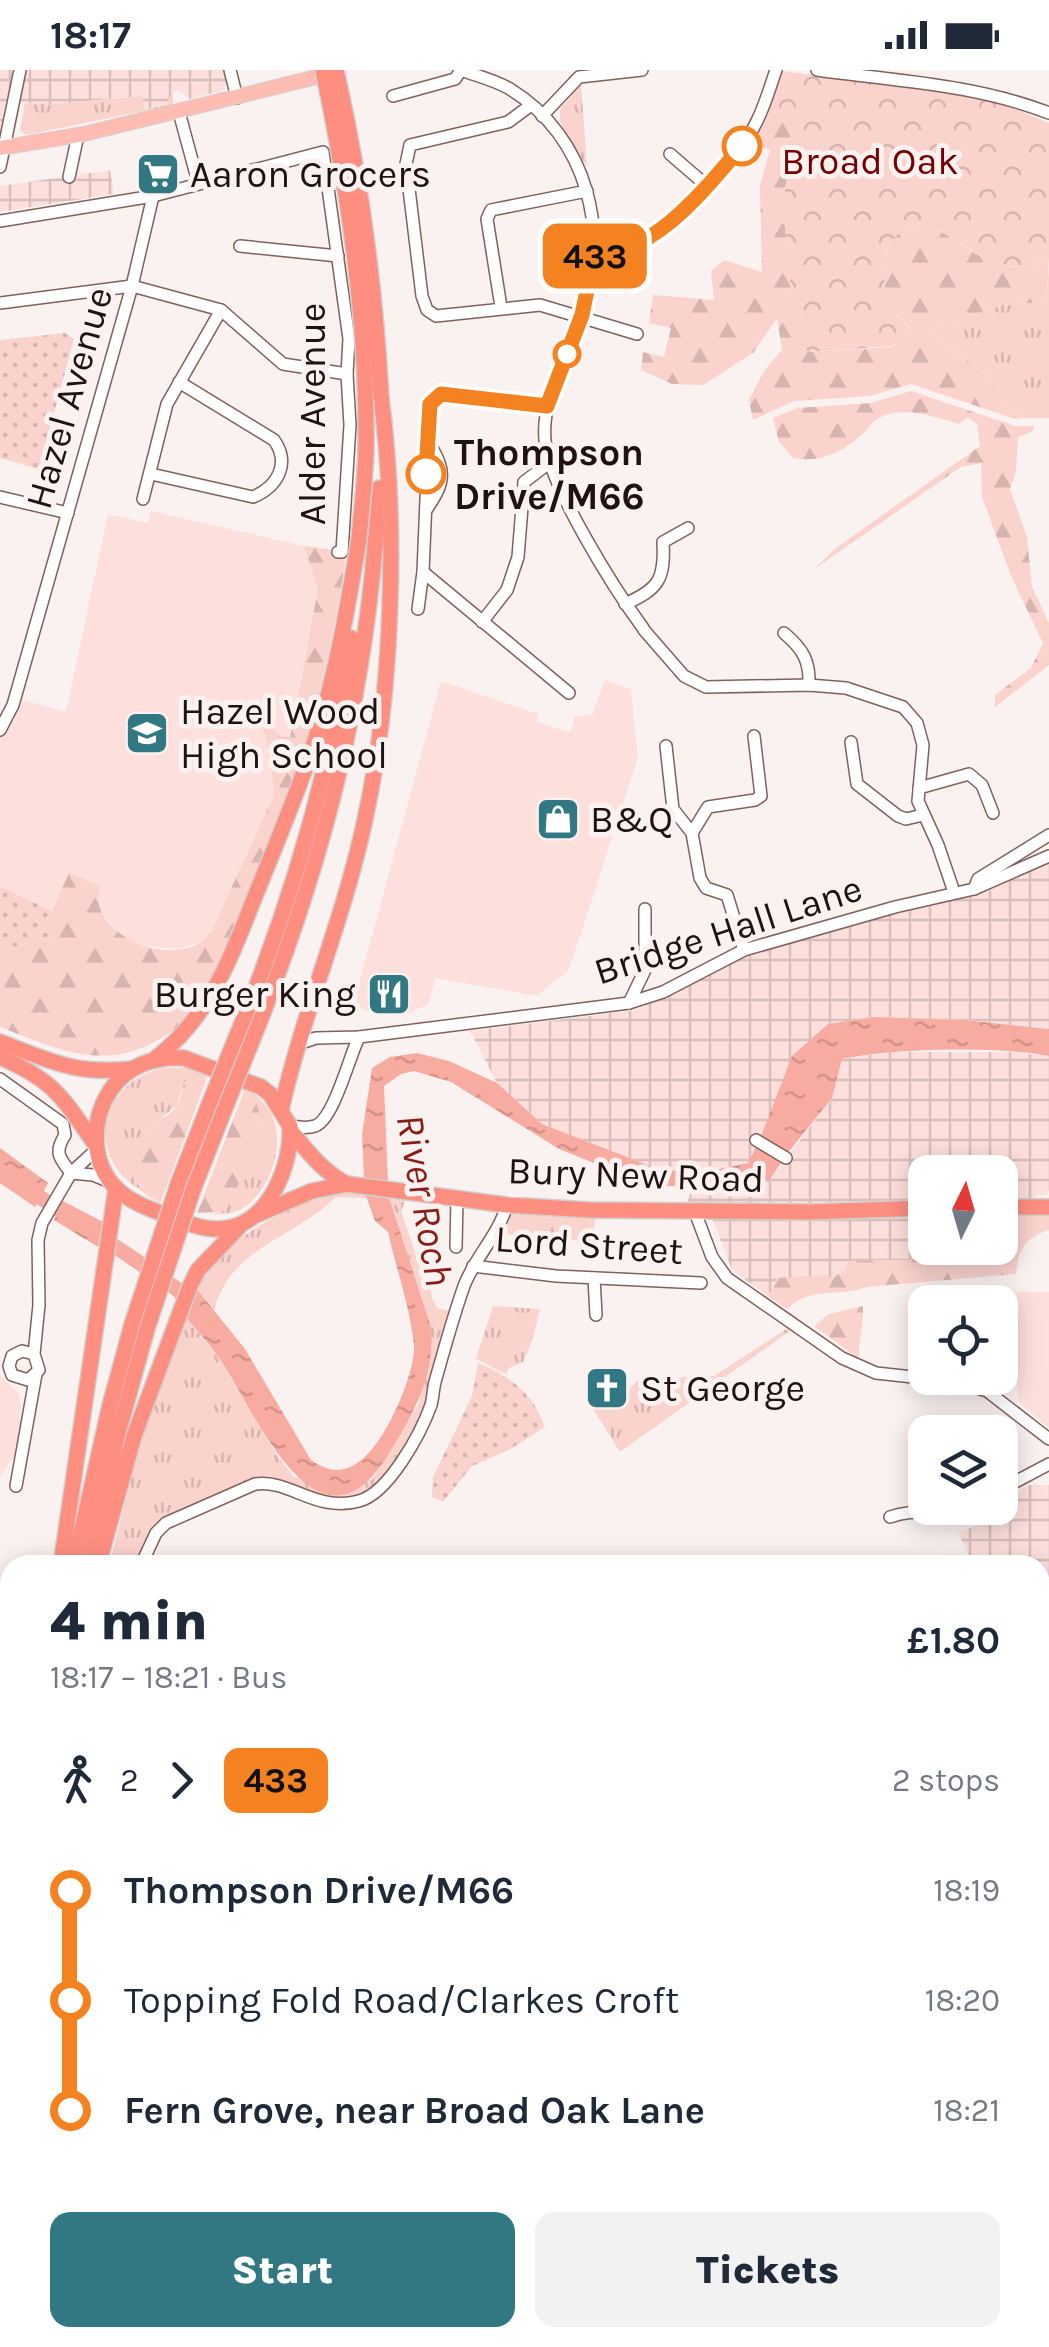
<!DOCTYPE html>
<meta charset="utf-8">
<style>
body{margin:0;font-family:Karla,sans-serif;background:#f2f2f3;color:#1f2937;height:100vh;display:flex;flex-direction:column;font-size:38px;white-space:nowrap}
*{box-sizing:border-box;margin:0}
p{font-size:32px;color:#747a83}
.icon{flex:none;width:55px;height:55px;fill:none;stroke:currentColor;stroke-width:2;stroke-linecap:round;stroke-linejoin:round}
.map{position:relative;flex:1;overflow:hidden}
.panel{position:absolute;left:0px;top:1485px;width:1050px;height:792px;display:flex;flex-direction:column;background:#fff;border-radius:30px 30px 0 0;box-shadow:0 5px 25px #0003}
.panel>*{flex:none}
.badge{padding:0 20px;border-radius:15px;font-size:35px;line-height:65px}
.needle{width:65px;rotate:5deg}
.tools{position:absolute;left:908px;top:1085px;display:grid;gap:20px}
.tools a{display:grid;place-items:center;width:110px;height:110px;border-radius:20px;background:#fff;box-shadow:0 5px 25px #0003;font-size:50px}
.map>.badge{position:absolute;translate:-50% -50%;box-shadow:0 0 0 5px #fff}
.legs{display:flex;align-items:center;gap:15px;height:110px;padding:0 50px;font-size:32px}
.legs p{margin-inline-start:auto}
.summary{display:flex;align-items:center;justify-content:space-between;height:170px;padding:0 50px}
h1{font-size:55px;font-weight:800;line-height:75px}
.primary-button{display:flex;gap:20px;margin-top:auto;padding:20px 50px}
.primary-button a{flex:1;height:115px;border-radius:20px;background:#317883;color:#fff;font-size:40px;font-weight:800;line-height:115px;text-align:center}
.primary-button a+a{background:#f2f2f3;color:#1f2937}
ul{padding:0 50px;list-style:none}
li{display:flex;align-items:center;gap:35px;height:110px;font-size:38px}
li i{display:grid;place-items:center;width:15px;height:100%;margin:0 12px;background:currentColor}
li i::after{content:'';width:25px;height:25px;margin:-12px;border:8px solid;border-radius:50%;background:#fff}
li p{margin-inline-start:auto}
li:first-child i{background:linear-gradient(#0000 50%,currentColor 0)}
li:last-child i{background:linear-gradient(currentColor 50%,#0000 0)}
.status{display:flex;justify-content:space-between;align-items:center;height:70px;padding:0 50px;background:#fff;direction:ltr}
.status svg{height:28px;fill:currentColor}
.map>svg:first-child{display:block}
.built{fill:#fde0dc}
.industrial{fill:url(#industrial-grid)}
.grass{fill:url(#grass-tufts)}
.forest{fill:url(#forest-firs)}
.park{fill:url(#park-crowns)}
.garden{fill:url(#garden-dots)}
.water{fill:url(#water-ripples)}
.lines{fill:none;stroke-linecap:round;stroke-linejoin:round}
.river{stroke:#f8aba0;stroke-width:15}
.minor-tunnel{stroke:#d9d0ce;stroke-width:11;stroke-dasharray:11 5.5;stroke-linecap:butt}
.minor-casing{stroke:#81615c;stroke-width:14}
.major-casing{stroke:#d2d0cf;stroke-width:16}
.highway-casing{stroke:#d2d0cf;stroke-width:18}
.minor{stroke:#fff;stroke-width:11}
.major{stroke:#febcb3;stroke-width:14}
.highway{stroke:#fe8f80;stroke-width:15}
.rail{stroke:#4b3f3d;stroke-width:2.5}
.highway-bridge-casing{stroke:#d2d0cf;stroke-width:18;stroke-linecap:butt}
.highway-bridge{stroke:#fe8f80;stroke-width:15}
.line-1-casing{stroke:#fff;stroke-width:22}
.line-1{stroke:#f58220;stroke-width:15}
.stop-1-dot{fill:#fff;stroke:#f58220;stroke-width:5}
.labels{text-anchor:middle;dominant-baseline:central;stroke-width:10;stroke-linejoin:round;paint-order:stroke}
.park-label{font-size:38px;fill:#750001;stroke:#faf2f0}
.poi-label{font-size:38px;fill:#1f1210;stroke:#faf2f0;text-anchor:start}
.street-label{font-size:38px;fill:#1f1210;stroke:#faf2f0}
.stop-label{font-size:38px;font-weight:bold;fill:#1f1210;stroke:#faf2f0;text-anchor:start}
.water-label{font-size:40px;font-style:italic;fill:#8a1d17;stroke:#faf2f0}
</style>
<div class="status"><b>18:17</b><svg viewBox="0 0 49 12"><path d="M0 12V9h3v3zM5 12V6h3v6zM10 12V3h3v9zM15 12V0h3v12zM26 1h20v11H26zM47 4h2v5h-2z"/></svg></div>
<div class="map">
<svg width="1049" height="2277" viewBox="0 0 1049 2277">
<defs>
<pattern id="industrial-grid" width="8" height="8" patternUnits="userSpaceOnUse" patternTransform="scale(2.5)"><rect width="8" height="8" fill="#fde0dc"/><path d="M0 4h8M4 0v8" fill="none" stroke="#d8bfbc"/></pattern>
<pattern id="grass-tufts" width="24" height="20" patternUnits="userSpaceOnUse" patternTransform="scale(2.5)"><rect width="24" height="20" fill="#fad3cd"/><path d="M3 7l-1-3M5 7V3M7 7l1-3M15 17l-1-3M17 17v-4M19 17l1-3" fill="none" stroke="#d6b4af"/></pattern>
<pattern id="forest-firs" width="22" height="20" patternUnits="userSpaceOnUse" patternTransform="scale(2.5)"><rect width="22" height="20" fill="#fad3cd"/><path d="M5 1l3.5 6h-7zM16 11l3.5 6h-7z" fill="#d6b4af"/></pattern>
<pattern id="park-crowns" width="20" height="18" patternUnits="userSpaceOnUse" patternTransform="scale(2.5)"><rect width="20" height="18" fill="#fad3cd"/><path d="M2 6a3 3 0 1 1 6 0M12 15a3 3 0 1 1 6 0" fill="none" stroke="#d6b4af"/></pattern>
<pattern id="garden-dots" width="8" height="8" patternUnits="userSpaceOnUse" patternTransform="scale(2.5)"><rect width="8" height="8" fill="#fad3cd"/><path d="M2 2h.1M6 6h.1" fill="none" stroke="#d6b4af" stroke-width="1.8" stroke-linecap="round"/></pattern>
<pattern id="water-ripples" width="26" height="14" patternUnits="userSpaceOnUse" patternTransform="scale(2.5)"><rect width="26" height="14" fill="#f8aba0"/><path d="M2 4q2-2 4 0t4 0M15 11q2-2 4 0t4 0" fill="none" stroke="#d49289"/></pattern>
</defs>
<rect width="100%" height="100%" fill="#faf2f0"/>
<g class="built">
<polygon points="151,441 304,476 318,519 280,713 212,860 201,872 176,879 140,875 120,865 69,804 52,841 0,816 0,667 10,658 24,630 66,642 108,444 148,453"/>
<polygon points="605,610 631,619 638,687 569,900 536,926 436,908 428,935 401,946 364,940 354,932 441,611 538,644 537,652 570,662 575,646 592,645"/>
<polygon points="1017,1222 1049,1222 1049,1358 1018,1331"/>
<polygon points="0,1305 19,1324 21,1338 19,1372 14,1387 0,1406"/>
</g>
<g class="industrial">
<polygon points="0,0 225,0 228,11 224,20 190,29 180,21 173,22 166,35 144,39 141,26 56,34 10,32 0,64"/>
<polygon points="110,100 114,124 0,142 0,116"/>
<polygon points="1049,792 1049,959 965,950 874,947 828,954 749,1092 714,1100 663,1101 542,1054 497,1013 470,961 636,940 754,881 917,836 980,825"/>
<polygon points="890,982 1009,982 1049,986 1049,1120 1046,1125 1034,1126 1035,1142 1012,1164 1001,1165 1000,1177 1000,1102 925,1102 925,1178 1000,1180 951,1189 848,1191 845,1200 832,1208 765,1224 732,1200 712,1148 686,1135 693,1117 769,1111 832,1028 842,989"/>
<polygon points="1029,1415 1049,1415 1049,1584 1040,1592 1040,1495 955,1495 970,1488 958,1463 1005,1444 1000,1431"/>
</g>
<g class="grass">
<polygon points="581,15 587,97 560,52 560,39"/>
<polygon points="173,22 173,35 26,65 20,60 25,33 56,34 142,26 145,39 166,35"/>
<polygon points="1049,196 1049,348 1023,348 983,303 928,260 1002,235 1046,231"/>
<path d="M165,998h21l22,7h-11l-13,7 -7,23 -32,27 -8,51 23,21c-12,-9 -28,-18 -38,-29 -36,-42 -8,-99 43,-107z"/>
<path d="M246,1016c12,11 25,22 29,38 8,29 -8,71 -34,85 -10,6 -21,5 -32,6l13,-3 42,-84z"/>
<path d="M347,1122l18,1 2,5 -31,-1c-43,42 -105,50 -122,113l-18,-22c22,-46 101,-91 151,-96z"/>
<path d="M389,1127l17,2 -5,12 22,64 6,2 3,21 5,10 14,3c-13,50 -39,170 -94,188 -15,5 -32,0 -45,-5 -15,-5 -30,-9 -42,-18l-15,4c-56,22 -90,29 -120,85h-26l33,-129 43,-120 34,42 57,96 18,23 78,3 47,-77 12,-76z"/>
<polygon points="513,1140 595,1147 594,1172 503,1164"/>
<polygon points="493,1236 540,1239 533,1269 523,1292 509,1298 506,1304 476,1289"/>
<polygon points="788,1258 791,1260 620,1382 590,1334 622,1336 629,1331 630,1318 639,1309 714,1306"/>
<polygon points="0,1699 10,1700 10,2108 0,2079 0,1964 6,1964 6,1941 3,1941 3,1956 0,1956"/>
<polygon points="0,2101 10,2133 11,2277 0,2277"/>
</g>
<g class="forest">
<path d="M767,47l23,8 2,32 -7,32v57l6,43 10,22 -3,35 13,6 81,-5 18,-19c-20,-20 -26,-33 -27,-61 0,-12 7,-26 16,-34 32,-23 61,17 90,27 24,9 38,9 60,-1l-3,43 -44,3 -73,25 54,43 40,45 -8,1 -104,-35 -41,12 -76,5 -41,19 -4,-20 15,-29 18,-21 -5,-32 -24,35 -50,32 -31,-1 -31,-14 2,-18 21,5 7,-29 -22,-5 4,-28 61,5 -3,-29 13,-11 38,12 -2,-87 10,-35 -16,-6z"/>
<path d="M911,321l104,35h19l-1,5 -15,6 -2,35 -6,17 17,48 5,50 17,36v42l-54,42v-12l36,-27 12,-25 -32,-67 -29,-79 -1,-34 -20,4 -148,103 23,-22 144,-102 -3,-22 -9,-6 -10,6c-22,-7 -54,-18 -77,-7 -7,3 -12,11 -17,16 -23,20 -42,30 -71,25l-14,-16 -6,-24 24,-10 74,-5z"/>
<path d="M304,476l23,3 19,8c-24,161 -77,340 -169,476l-3,-3c-64,45 -109,22 -174,-3v-77l53,-13 -1,-26 17,-38 30,12c0,8 -2,17 1,23 12,35 70,54 101,34 5,-3 7,-8 11,-12l62,-135 -3,-33 -9,-39 4,-2 15,16h9l28,-148z"/>
<path d="M197,1004l11,1 -48,129 -23,-22 -9,-15c4,-16 11,-31 24,-42 8,-7 19,-9 25,-20 4,-6 5,-16 7,-23z"/>
<polygon points="246,1016 254,1026 264,1058 231,1131 222,1142 197,1143"/>
<path d="M1049,1142v18c-25,8 -30,19 -33,44l-149,13c-32,11 -54,-2 -80,22l-22,-15 7,-1 4,-15 50,-3 6,3 13,-8 3,-9 103,-2 48,-9 2,-15 11,-1 2,-17 5,-4z"/>
<path d="M863,1236c1,19 -5,33 -4,53l-45,-33 15,-12z"/>
</g>
<path class="park" d="M782,1l109,15 56,3 53,14 49,20v136c-22,10 -36,10 -60,1 -29,-11 -59,-50 -90,-26 -10,7 -16,21 -16,33 1,29 8,42 27,62l-18,17 -81,6 -14,-7 4,-34 -10,-22 -6,-43v-57l7,-32 -2,-31 -23,-9z"/>
<g class="garden">
<polygon points="65,263 74,269 39,399 0,388 0,270"/>
<polygon points="0,816 52,841 53,867 0,880"/>
<path d="M478,1293c32,13 55,30 67,64l-36,23 -37,16 -29,36 -11,-5 1,-20 39,-81z"/>
</g>
<g class="water">
<path d="M874,947l91,3 84,9v27c-54,-10 -153,-8 -207,3l-10,39 -45,56 -27,-15 32,-83 36,-32z"/>
<polygon points="417,983 449,991 497,1013 542,1054 663,1101 714,1100 748,1093 758,1073 784,1088 769,1111 654,1117 559,1079 451,1012 414,1001 401,1004 384,1016 388,1111 364,1108 362,1065 372,998 390,987"/>
<polygon points="0,1078 48,1113 35,1137 0,1113"/>
<path d="M365,1123l24,4 42,130c4,51 -18,87 -43,128 -71,115 -134,-47 -169,-97 -10,-15 -23,-28 -34,-42l11,-28 49,61 66,111c15,10 27,14 43,5 28,-13 62,-91 60,-120 -4,-38 -18,-77 -26,-113l-13,-11z"/>
<polygon points="63,1131 103,1152 98,1177 54,1150"/>
</g>
<g class="lines">
<polyline class="river" points="0,1101 128,1185 177,1219 186,1229"/>
<polyline class="minor-tunnel" points="6,1958 10,1958"/>
<g class="minor-casing">
<g id="minor">
<polyline points="230,0 237,28"/>
<path d="M461,0c16,6 34,10 49,19 78,48 101,145 72,228 -14,40 -41,80 -37,123 3,44 70,150 98,188"/>
<path d="M817,0c79,11 157,14 232,43"/>
<polyline points="393,26 455,9 461,0"/>
<polyline points="531,35 508,52 410,75 406,94 422,226 427,240 436,246 540,235 637,264"/>
<polyline points="179,42 198,112"/>
<polyline points="542,46 579,7 642,0"/>
<polyline points="670,84 707,116"/>
<polyline points="0,97 20,0"/>
<polyline points="69,107 78,65"/>
<polyline points="0,151 153,126 323,82 349,269 347,304 350,355 342,482 338,482"/>
<polyline points="240,176 338,186"/>
<path d="M594,187c57,-5 139,-85 163,-136 8,-16 13,-34 19,-51"/>
<polyline points="0,233 132,216 221,240 283,294 347,304"/>
<polyline points="501,237 487,149 491,140 587,121"/>
<path d="M151,404l102,23c24,-10 38,-33 21,-57l-95,-58"/>
<polyline points="0,427 68,443"/>
<polyline points="143,429 167,334 221,240"/>
<path d="M426,440c21,-30 20,-40 0,-72"/>
<polyline points="423,502 569,623"/>
<path d="M625,534c34,-15 40,-25 38,-62l25,-14"/>
<polyline points="418,539 423,502 430,334 441,323 547,336"/>
<polyline points="482,552 507,520 518,487 524,412 549,393"/>
<polyline points="644,560 684,606 706,617 809,615 846,618 903,637 917,653 923,675 918,731 938,775 954,822"/>
<path d="M784,563c19,16 26,28 25,52"/>
<polyline points="0,660 13,635 132,216 153,126"/>
<polyline points="851,672 857,714 898,746 906,749 923,745"/>
<polyline points="666,676 673,739 692,763 700,808 706,818 727,825 744,880"/>
<polyline points="919,718 969,704 982,715 993,743"/>
<polyline points="692,763 708,737 755,730 761,726 754,666"/>
<polyline points="974,819 978,809 1049,765"/>
<polyline points="629,933 645,900 645,839"/>
<polyline points="298,974 316,968 359,967 629,933 663,922 744,880 895,837 974,819 1049,786"/>
<path d="M0,1009l63,45 2,11c-11,17 -6,23 6,38"/>
<path d="M290,1056c8,1 16,3 25,0 19,-7 34,-69 44,-89"/>
<polyline points="756,1070 786,1088"/>
<polyline points="71,1103 93,1105 110,1112"/>
<polyline points="695,1142 712,1187 727,1208 842,1288 876,1303 959,1312 987,1321 1049,1369"/>
<polyline points="456,1177 457,1128"/>
<polyline points="473,1196 556,1206 701,1213"/>
<polyline points="594,1208 596,1245"/>
<polyline points="34,1284 22,1281 12,1286 9,1296 12,1305 28,1310 39,1300 34,1284 39,1235 38,1170 42,1153 71,1103 97,1079"/>
<polyline points="16,1416 36,1304"/>
<polyline points="1000,1420 1049,1394"/>
<path d="M890,1447c25,-9 48,-2 72,-9"/>
<path d="M141,1495l15,-32 10,-10 89,-39c35,-5 61,29 104,17 30,-8 62,-68 72,-96 2,-7 2,-15 4,-23 9,-32 18,-65 29,-96 11,-29 34,-50 43,-81"/>
</g>
</g>
<g class="major-casing">
<polyline id="major" points="0,78 84,64 333,3"/>
</g>
<g class="highway-casing">
<g id="highway">
<path d="M235,970c55,-132 93,-261 116,-402"/>
<path d="M0,972c51,19 75,33 131,27"/>
<path d="M250,976c75,-185 119,-358 129,-558"/>
<path d="M0,987c55,24 62,40 95,87"/>
<path d="M156,988c58,-45 77,-108 104,-174 20,-50 41,-99 57,-150 20,-64 31,-129 42,-195"/>
<path d="M184,988l77,29 9,7 20,32c2,36 -18,90 -57,101 -22,6 -40,-2 -60,-9 -19,-8 -40,-14 -55,-28 -28,-26 -27,-70 -8,-99 17,-26 45,-35 74,-33z"/>
<path d="M281,1040c22,-97 62,-189 83,-286 29,-128 34,-297 17,-427"/>
<path d="M290,1060c18,22 32,41 57,54"/>
<polyline points="178,1114 212,1027"/>
<polyline points="193,1120 227,1033"/>
<polyline points="1000,1137 1049,1137"/>
<polyline points="256,1145 312,1121 347,1114 507,1135 590,1140 812,1142 925,1138"/>
<polyline points="90,1493 117,1367 147,1259"/>
<polyline points="61,1495 116,1118"/>
<polyline points="74,1495 110,1335 132,1254"/>
<polyline points="98,1495 134,1366 190,1216 198,1200 239,1157"/>
<polyline points="50,2268 51,2277"/>
<polyline points="72,2268 73,2277"/>
</g>
</g>
<use href="#minor" class="minor"/>
<use href="#major" class="major"/>
<use href="#highway" class="highway"/>
<g class="rail">
<polyline points="0,1693 10,1694"/>
<polyline points="1040,1837 1049,1839"/>
</g>
<g class="highway-bridge-casing">
<g id="highway-bridge">
<path d="M323,0c25,120 43,240 43,363 1,35 -4,71 -7,106"/>
<path d="M336,0c25,109 39,216 45,327"/>
<polyline points="212,1027 235,970"/>
<polyline points="227,1033 250,976"/>
<polyline points="132,1254 178,1114"/>
<polyline points="147,1259 193,1120"/>
</g>
</g>
<use href="#highway-bridge" class="highway-bridge"/>
</g>
<g class="lines">
<g class="line-1-casing">
<path id="line-1" d="M426,404l4,-70 11,-10 106,12 35,-91 12,-59c63,-4 110,-66 148,-110"/>
</g>
<use href="#line-1" class="line-1"/>
</g>
<defs>
<g id="supermarket-square" transform="scale(2.25)"><rect x="-9" y="-9" width="18" height="18" rx="4" fill="#317883" stroke="#faf2f0"/><path d="M-6-5.5h2.5l.6 2H6L4.5 2H-2.5L-4.4-4H-6ZM-1.5 3.2a1.3 1.3 0 1 0 .1 0ZM3 3.2a1.3 1.3 0 1 0 .1 0Z" fill="#fff"/></g>
<g id="school-square" transform="scale(2.25)"><rect x="-9" y="-9" width="18" height="18" rx="4" fill="#317883" stroke="#faf2f0"/><path d="M0-5L7-2L0 1L-7-2ZM-4 1L0 2.5L4 1V4Q0 6-4 4Z" fill="#fff"/></g>
<g id="shop-square" transform="scale(2.25)"><rect x="-9" y="-9" width="18" height="18" rx="4" fill="#317883" stroke="#faf2f0"/><path d="M-5-2.5h2.3a2.7 3.5 0 0 1 5.4 0H5L5.5 6h-11ZM-1.5-2.5h3a1.5 2.3 0 0 0-3 0Z" fill="#fff"/></g>
<g id="restaurant-square" transform="scale(2.25)"><rect x="-9" y="-9" width="18" height="18" rx="4" fill="#317883" stroke="#faf2f0"/><path d="M-5-6h1v4h1v-4h1v4h1v-4h1v5L-1.5 .5V6h-2V.5L-5-1ZM5-6V6H3V1.5H1.5Q1.5-4 5-6Z" fill="#fff"/></g>
<g id="church-square" transform="scale(2.25)"><rect x="-9" y="-9" width="18" height="18" rx="4" fill="#317883" stroke="#faf2f0"/><path d="M-1.2-6h2.4v3.5h3.3v2.4h-3.3V6h-2.4V-.1h-3.3v-2.4h3.3Z" fill="#fff"/></g>
</defs>
<g fill-rule="evenodd">
<use href="#supermarket-square" x="158" y="104"/>
<use href="#school-square" x="147" y="663"/>
<use href="#shop-square" x="558" y="749"/>
<use href="#restaurant-square" x="389" y="924"/>
<use href="#church-square" x="607" y="1318"/>
</g>
<g class="stop-1-dot">
<circle cx="742" cy="76" r="18"/>
<circle cx="567" cy="284" r="12"/>
<circle cx="426" cy="404" r="18"/>
</g>
<g class="labels">
<g class="park-label">
<text x="870" y="91">Broad Oak</text>
</g>
<g class="poi-label">
<text x="190" y="104">Aaron Grocers</text>
<text x="180" y="641">Hazel Wood<tspan x="180" dy="44">High School</tspan></text>
<text x="590" y="749">B&amp;Q</text>
<text x="356" y="924" text-anchor="end">Burger King</text>
<text x="640" y="1318">St George</text>
</g>
<g class="street-label">
<text transform="translate(69 328) rotate(-74)">Hazel Avenue</text>
<text transform="translate(312 344) rotate(-90)">Alder Avenue</text>
<text transform="translate(728 860) rotate(-18)">Bridge Hall Lane</text>
<text transform="translate(636 1105) rotate(2)">Bury New Road</text>
<text transform="translate(589 1175) rotate(4)">Lord Street</text>
</g>
<g class="stop-label">
<text x="454" y="382">Thompson<tspan x="454" dy="44">Drive/M66</tspan></text>
</g>
<g class="water-label">
<text transform="translate(425 1130) rotate(80)">River Roch</text>
</g>
</g>
</svg>
<div class="tools">
<a><svg class="needle" viewBox="-14 -14 28 28"><path d="M0-13l5 13h-10z" fill="#e53935"/><path d="M0 13l5-13h-10z" fill="#747a83"/></svg></a>
<a><svg class="icon" aria-label="locate" viewBox="0 0 24 24"><circle cx="12" cy="12" r="6"/><path d="M12 2v4M12 18v4M2 12h4M18 12h4"/></svg></a>
<a><svg class="icon" aria-label="layers" viewBox="0 0 24 24"><path d="M12 4l9 5-9 5-9-5zM3 14l9 5 9-5"/></svg></a>
</div>
<b class="badge" style="left:595px;top:186px;background:#f58220;color:#111">433</b>
<section class="panel">
<div class="summary"><div><h1>4 min</h1><p>18:17 – 18:21 · Bus</p></div><b>£1.80</b></div>
<div class="legs"><svg class="icon" aria-label="walk" viewBox="0 0 24 24"><circle cx="13" cy="4" r="2"/><path d="M13 8l-2 6 4 7M11 14l-3 7M7 12l3-4h3l4 4"/></svg>2<svg class="icon" aria-label="forward" viewBox="0 0 24 24"><path d="M9 5l7 7-7 7"/></svg><b class="badge" style="background:#f58220;color:#111">433</b><p>2 stops</p></div>
<ul>
<li><i style="color:#f58220"></i><b>Thompson Drive/M66</b><p>18:19</p></li>
<li><i style="color:#f58220"></i><span>Topping Fold Road/Clarkes Croft</span><p>18:20</p></li>
<li><i style="color:#f58220"></i><b>Fern Grove, near Broad Oak Lane</b><p>18:21</p></li>
</ul>
<div class="primary-button"><a>Start</a><a>Tickets</a></div>
</section>
</div>
